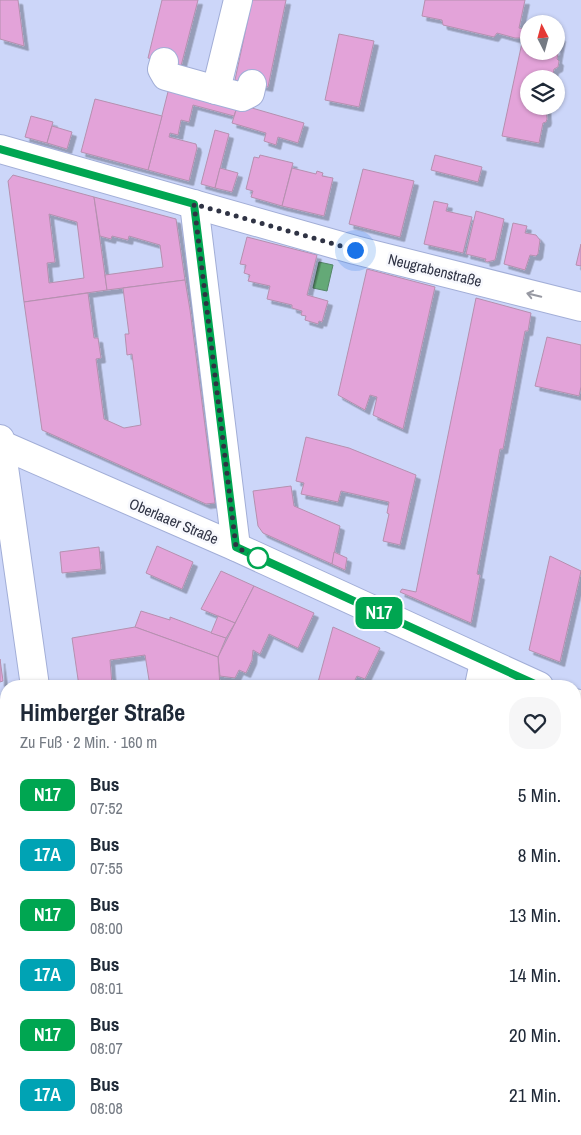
<!DOCTYPE html>
<html lang="de">
<meta charset="utf-8">
<style>
body{margin:0;font-family:"Archivo Narrow",sans-serif;background:#f6f6f7;color:#1f2937;height:100vh;display:flex;flex-direction:column;font-size:19px;white-space:nowrap}
*{box-sizing:border-box;margin:0}
p{font-size:16px;color:#747a83}
.icon{flex:none;width:28px;height:28px;fill:none;stroke:currentColor;stroke-width:2;stroke-linecap:round;stroke-linejoin:round}
.map{position:relative;flex:1;overflow:hidden}
.drawer{position:absolute;left:0px;top:680px;width:581px;height:455px;display:flex;flex-direction:column;background:#fff;border-radius:20px 20px 0 0;box-shadow:0 1px 4px #0004}
.drawer>*{flex:none}
.badge{padding:0 10px;border-radius:8px;font-size:18px;line-height:32px}
.needle{width:32px;rotate:354deg}
.fabs{position:absolute;left:520px;top:15px;display:grid;gap:10px}
.fabs a{display:grid;place-items:center;width:45px;height:45px;border-radius:50%;background:#fff;box-shadow:0 1px 4px #0004;font-size:25px}
.you{position:absolute;width:25px;height:25px;margin:-12px;border:4px solid #fff;border-radius:50%;background:#1a73e8;box-shadow:0 0 0 8px #1a73e833}
.map>.badge{position:absolute;translate:-50% -50%;box-shadow:0 0 0 2px #fff}
.round{display:grid;place-items:center;flex:none;width:52px;height:52px;border-radius:20px;background:#f6f6f7}
.overview{display:flex;align-items:center;justify-content:space-between;height:85px;padding:0 20px}
h1{font-size:24px;font-weight:800;line-height:38px}
ul{padding:0;list-style:none}
li{display:flex;align-items:center;gap:15px;height:60px;padding:0 20px}
li div{flex:1}
li b{display:block;font-size:19px}
li em{font-style:normal}
li .badge{min-width:55px;font-weight:700;text-align:center}
.map>svg:first-child{display:block}
.water{fill:#64a977;stroke:#548668}
.building{fill:#e3a3d9;stroke:#b590af;fill-rule:evenodd;filter:url(#shadow)}
.lines{fill:none;stroke-linecap:round;stroke-linejoin:round}
.minor-casing{stroke:#a2aed7;stroke-width:30}
.major-casing{stroke:#a2aed7;stroke-width:30}
.minor{stroke:#fff;stroke-width:28}
.major{stroke:#fff;stroke-width:28}
.oneway{stroke:#9799a2}
.line-casing{stroke:#fff;stroke-width:11}
.line{stroke:#00a651;stroke-width:8}
.walk{stroke:#2f3344;stroke-width:5;stroke-dasharray:0 9}
.stop-dot{fill:#fff;stroke:#00a651;stroke-width:2.5}
.labels{text-anchor:middle;dominant-baseline:central;stroke-width:5;stroke-linejoin:round;paint-order:stroke}
.street-label{font-size:15px;fill:#2f3344;stroke:#f7f8fd}
</style>
<div class="map">
<svg width="581" height="1135" viewBox="0 0 581 1135">
<defs>
<filter id="shadow"><feDropShadow dx="4.5" dy="4.5" stdDeviation="0" flood-color="#0004"/></filter>
</defs>
<rect width="100%" height="100%" fill="#ccd6f9"/>
<polygon class="water" points="319,262 333,265 327,291 313,288"/>
<g class="building">
<polygon points="0,0 18,0 24,46 0,39"/>
<polygon points="162,0 198,0 181,66 148,58"/>
<polygon points="252,0 286,0 268,87 235,80"/>
<polygon points="425,0 525,0 519,28 529,30 529,51 556,51 556,36 561,37 557,59 559,61 558,67 554,69 552,79 529,79 529,106 546,106 547,119 546,122 543,123 539,143 502,136 523,38 515,38 497,33 494,37 443,25 442,20 422,16"/>
<polygon points="339,34 374,41 359,107 325,100"/>
<polygon points="170,84 238,104 234,116 193,105 189,122 181,120 178,135 170,133 169,137 196,144 197,148 189,181 148,170"/>
<polygon points="95,99 162,116 148,170 81,152"/>
<polygon points="238,104 304,123 298,143 278,137 276,145 264,141 266,133 232,123"/>
<polygon points="31,116 53,122 47,143 25,137"/>
<polygon points="52,126 72,132 67,149 47,143"/>
<polygon points="215,130 229,134 215,188 201,184"/>
<polygon points="260,155 293,163 282,206 251,197 253,191 246,189 254,157 259,158"/>
<polygon points="435,155 482,167 478,182 431,170"/>
<polygon points="220,168 238,173 232,192 215,188"/>
<polygon points="292,168 316,174 317,171 323,173 322,176 333,178 324,216 282,206"/>
<polygon points="363,169 414,181 400,237 349,224"/>
<path d="M13,175l81,22 13,93 -83,12 -16,-121zM49,214l28,8 7,56 -35,5 -2,-20 8,-1z"/>
<polygon points="94,197 176,219 185,280 107,290 105,275 163,267 160,245 129,236 128,240 112,236 111,239 100,236"/>
<polygon points="434,201 448,204 446,211 472,217 463,253 424,244"/>
<polygon points="476,211 504,219 495,260 487,262 485,261 486,259 466,254"/>
<polygon points="513,223 527,226 525,233 536,235 540,240 538,254 536,256 530,255 525,270 504,264"/>
<polygon points="247,237 317,255 307,295 328,301 322,322 319,321 318,324 305,320 306,316 301,315 302,311 292,308 292,305 267,299 270,286 248,281 250,275 244,273 246,265 240,264"/>
<polygon points="581,244 581,266 576,265"/>
<polygon points="367,269 435,287 403,429 373,415 377,397 370,395 365,410 338,395"/>
<polygon points="185,280 190,310 215,503 206,504 42,430 24,302 88,293 94,338 98,338 101,358 96,359 104,419 124,428 141,425 132,354 127,355 125,334 129,334 123,288"/>
<polygon points="476,298 531,313 528,331 525,331 503,449 500,449 477,574 480,575 471,623 400,592 402,589 416,592"/>
<polygon points="547,337 581,345 581,387 579,396 535,386"/>
<polygon points="306,437 349,448 416,475 400,545 383,541 389,514 387,513 389,502 341,491 338,502 301,494 304,483 296,481"/>
<polygon points="291,486 294,506 340,526 332,564 263,533 258,526 253,491"/>
<polygon points="157,546 193,562 182,589 146,573"/>
<polygon points="99,547 101,569 62,573 60,552"/>
<polygon points="334,552 347,558 345,570 332,564"/>
<polygon points="550,556 581,571 560,662 529,650"/>
<polygon points="221,571 254,586 235,623 201,609"/>
<polygon points="254,586 314,613 298,648 269,634 260,654 253,650 252,660 246,673 239,670 235,678 220,676 218,657"/>
<polygon points="141,611 170,620 170,617 226,638 218,657 135,627"/>
<polygon points="218,616 235,623 226,638 211,633"/>
<polygon points="135,627 218,657 220,686 150,686 145,655 110,660 112,685 79,686 72,638"/>
<polygon points="333,627 380,648 365,679 357,676 352,686 345,686 335,682 334,686 317,686"/>
<polygon points="0,659 3,681 0,682"/>
<polygon points="575,734 581,737 581,803 575,800"/>
<polygon points="0,802 3,802 4,809 6,808 6,954 0,955"/>
<polygon points="575,1010 581,1011 575,1051"/>
<polygon points="6,1020 6,1073 0,1074 0,1021"/>
<polygon points="139,1129 193,1129 193,1130 181,1132 181,1135 140,1135"/>
<polygon points="419,1129 457,1129 456,1133 454,1135 418,1135"/>
<polygon points="484,1129 512,1129 511,1135 483,1135"/>
<polygon points="514,1129 561,1129 560,1135 513,1135"/>
<polygon points="65,1131 66,1135 36,1135"/>
</g>
<g class="lines">
<g class="minor-casing">
<g id="minor">
<polyline points="238,0 216,90 242,97 250,93 252,84"/>
<polyline points="164,62 162,69 166,76 216,90"/>
<polyline points="0,149 355,250 581,307"/>
<polyline points="194,204 236,547"/>
<polyline points="479,686 484,662"/>
<polyline points="0,776 6,775"/>
<polyline points="575,1086 581,1087"/>
<polyline points="0,1113 6,1112"/>
<polyline points="390,1135 391,1129"/>
</g>
</g>
<g class="major-casing">
<g id="major">
<polyline points="0,439 35,686"/>
<polyline points="0,444 236,547 539,686"/>
<polyline points="575,703 581,705"/>
<polyline points="101,1129 102,1135"/>
</g>
</g>
<use href="#minor" class="minor"/>
<use href="#major" class="major"/>
</g>
<defs><path id="oneway-shaft" d="M-6 0H5M1.5-3L5.5 0L1.5 3" fill="none" stroke-width="1.6" stroke-linecap="round" stroke-linejoin="round" transform="scale(1.25)"/></defs>
<use class="oneway" href="#oneway-shaft" transform="translate(534 295) rotate(-166)"/>
<g class="lines">
<g class="line-casing">
<polyline id="line" points="0,149 194,204 236,547 539,686"/>
</g>
<use href="#line" class="line"/>
<polyline class="walk" points="258,558 236,547 194,204 355,250"/>
</g>
<circle class="stop-dot" cx="258" cy="558" r="10"/>
<g class="labels">
<g class="street-label">
<text transform="translate(435 270) rotate(14)">Neugrabenstraße</text>
<text transform="translate(174 521) rotate(23)">Oberlaaer Straße</text>
</g>
</g>
</svg>
<div class="fabs">
<a><svg class="needle" viewBox="-14 -14 28 28"><path d="M0-13l5 13h-10z" fill="#e53935"/><path d="M0 13l5-13h-10z" fill="#747a83"/></svg></a>
<a><svg class="icon" aria-label="layers" viewBox="0 0 24 24"><path d="M12 4l9 5-9 5-9-5zM3 14l9 5 9-5"/></svg></a>
</div>
<div class="you" style="left:355px;top:250px"></div>
<b class="badge" style="left:379px;top:613px;background:#00a651;color:#fff">N17</b>
<section class="drawer">
<div class="overview"><div><h1>Himberger Straße</h1><p>Zu Fuß · 2 Min. · 160 m</p></div><a class="round"><svg class="icon" aria-label="heart" viewBox="0 0 24 24"><path d="M12 20l-8-8c-3-5 5-10 8-4 3-6 11-1 8 4z"/></svg></a></div>
<ul>
<li><span class="badge" style="background:#00a651;color:#fff">N17</span><div><b>Bus</b><p>07:52</p></div><em>5 Min.</em></li>
<li><span class="badge" style="background:#00a3b4;color:#fff">17A</span><div><b>Bus</b><p>07:55</p></div><em>8 Min.</em></li>
<li><span class="badge" style="background:#00a651;color:#fff">N17</span><div><b>Bus</b><p>08:00</p></div><em>13 Min.</em></li>
<li><span class="badge" style="background:#00a3b4;color:#fff">17A</span><div><b>Bus</b><p>08:01</p></div><em>14 Min.</em></li>
<li><span class="badge" style="background:#00a651;color:#fff">N17</span><div><b>Bus</b><p>08:07</p></div><em>20 Min.</em></li>
<li><span class="badge" style="background:#00a3b4;color:#fff">17A</span><div><b>Bus</b><p>08:08</p></div><em>21 Min.</em></li>
</ul>
</section>
</div>
